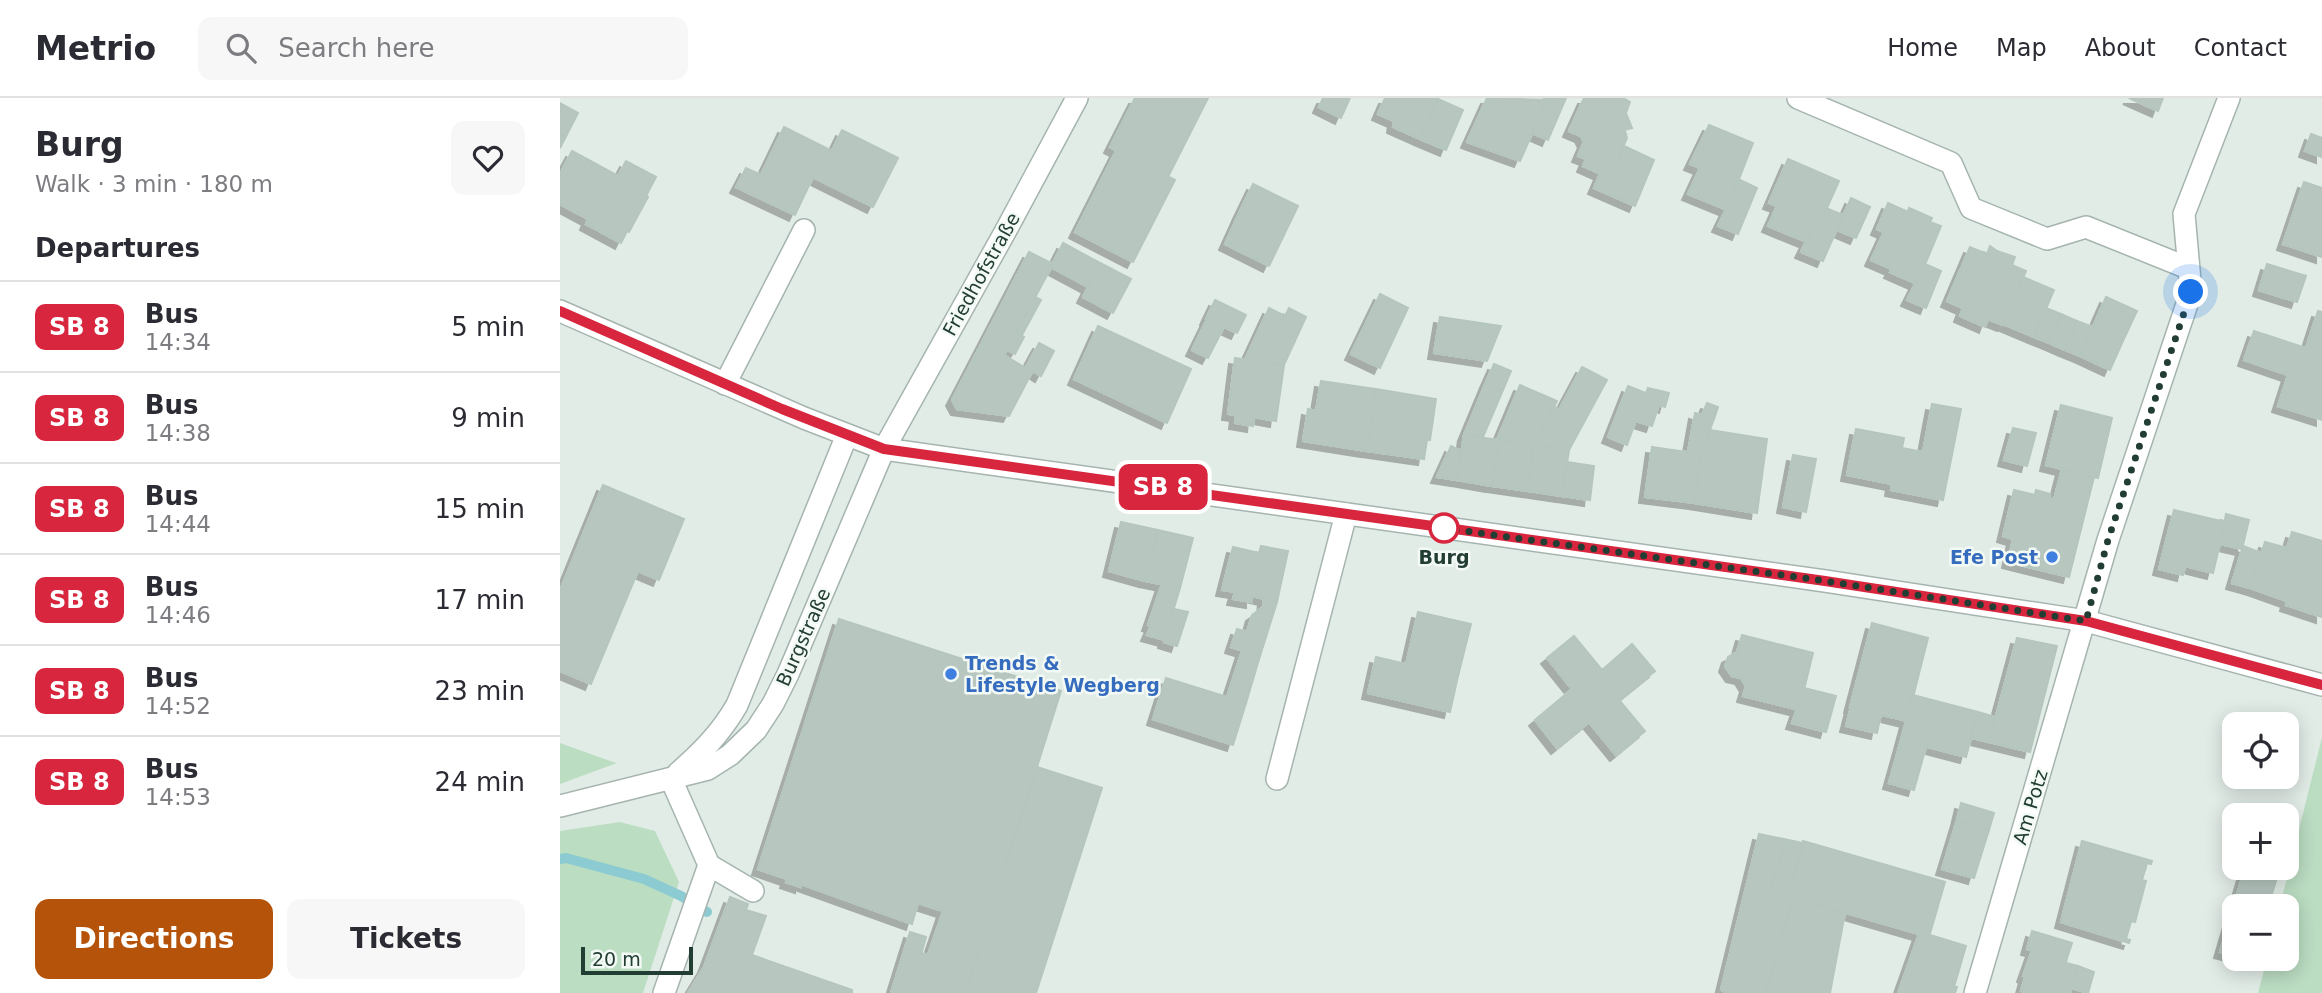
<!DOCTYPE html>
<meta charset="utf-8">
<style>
body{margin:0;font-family:"DejaVu Sans",sans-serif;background:#f7f7f7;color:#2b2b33;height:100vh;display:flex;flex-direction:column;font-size:26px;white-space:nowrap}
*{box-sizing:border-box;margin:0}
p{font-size:23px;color:#7c7c81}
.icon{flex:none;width:38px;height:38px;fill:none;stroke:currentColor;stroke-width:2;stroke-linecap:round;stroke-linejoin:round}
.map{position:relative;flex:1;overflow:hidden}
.sheet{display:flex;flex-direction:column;background:#fff;width:560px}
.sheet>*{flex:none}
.badge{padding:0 14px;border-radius:10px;font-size:24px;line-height:46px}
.controls{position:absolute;left:1662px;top:614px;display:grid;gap:14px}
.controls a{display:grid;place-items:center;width:77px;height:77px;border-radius:14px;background:#fff;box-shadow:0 4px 18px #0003;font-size:35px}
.scale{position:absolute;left:21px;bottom:18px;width:112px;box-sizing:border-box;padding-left:7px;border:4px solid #223d34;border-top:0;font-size:19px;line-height:24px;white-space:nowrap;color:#223d34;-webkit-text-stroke:5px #f3f9f5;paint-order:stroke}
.you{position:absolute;width:35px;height:35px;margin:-18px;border:5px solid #fff;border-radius:50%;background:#1a73e8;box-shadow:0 0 0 10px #1a73e833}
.map>.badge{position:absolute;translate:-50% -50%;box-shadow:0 0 0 4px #fff}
h2{padding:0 35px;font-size:26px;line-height:63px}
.round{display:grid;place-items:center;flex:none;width:74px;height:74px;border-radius:14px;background:#f7f7f7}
.summary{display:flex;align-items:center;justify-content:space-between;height:119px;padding:0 35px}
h1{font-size:33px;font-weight:600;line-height:52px}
.primary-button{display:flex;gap:14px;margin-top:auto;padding:14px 35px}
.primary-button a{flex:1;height:80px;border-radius:14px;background:#b45309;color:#fff;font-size:28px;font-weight:600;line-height:80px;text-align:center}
.primary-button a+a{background:#f7f7f7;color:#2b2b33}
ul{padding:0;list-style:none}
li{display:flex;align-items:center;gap:21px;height:91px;padding:0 35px;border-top:2px solid #e1e1e2}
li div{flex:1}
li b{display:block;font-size:26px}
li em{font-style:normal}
li .badge{min-width:77px;font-weight:700;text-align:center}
header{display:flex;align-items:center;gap:42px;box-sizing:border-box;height:98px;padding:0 35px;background:#fff;border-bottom:2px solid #e1e1e2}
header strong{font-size:33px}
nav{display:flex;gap:38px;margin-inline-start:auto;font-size:24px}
.search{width:490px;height:63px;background:#f7f7f7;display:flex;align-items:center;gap:18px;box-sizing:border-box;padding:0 24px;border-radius:14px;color:#7c7c81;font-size:26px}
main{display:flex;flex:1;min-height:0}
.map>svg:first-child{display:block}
.green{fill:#bbddc2}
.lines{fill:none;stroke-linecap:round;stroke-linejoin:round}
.stream{stroke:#8bcbd1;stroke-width:10}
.building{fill:#b7c7c0;stroke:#b5c6bd;stroke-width:2;filter:url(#shadow)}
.minor-casing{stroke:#a5b4ae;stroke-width:24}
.minor{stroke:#fff;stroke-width:21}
.line-casing{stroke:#fff;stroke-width:16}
.line{stroke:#d7263d;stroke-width:10}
.walk{stroke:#223d34;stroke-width:7;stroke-dasharray:0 12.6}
.stop-dot{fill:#fff;stroke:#d7263d;stroke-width:3.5}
.shop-dot{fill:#3f7fe0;stroke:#f3f9f5;stroke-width:2.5}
.labels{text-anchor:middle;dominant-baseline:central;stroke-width:5;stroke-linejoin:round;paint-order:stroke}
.street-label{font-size:19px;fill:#223d34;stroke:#f3f9f5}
.stop-label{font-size:19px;font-weight:bold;fill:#223d34;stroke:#f3f9f5}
.shop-label{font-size:19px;font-weight:bold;fill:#366cbe;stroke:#f3f9f5;text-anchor:end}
</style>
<header>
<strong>Metrio</strong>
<div class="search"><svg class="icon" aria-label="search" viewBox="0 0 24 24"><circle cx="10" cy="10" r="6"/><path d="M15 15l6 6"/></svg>Search here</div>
<nav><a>Home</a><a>Map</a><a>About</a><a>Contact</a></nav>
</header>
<main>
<section class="sheet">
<div class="summary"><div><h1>Burg</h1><p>Walk · 3 min · 180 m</p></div><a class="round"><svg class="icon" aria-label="heart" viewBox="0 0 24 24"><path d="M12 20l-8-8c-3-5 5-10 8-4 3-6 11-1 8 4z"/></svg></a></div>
<h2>Departures</h2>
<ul>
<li><span class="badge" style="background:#d7263d;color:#fff">SB 8</span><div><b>Bus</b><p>14:34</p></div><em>5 min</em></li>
<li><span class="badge" style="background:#d7263d;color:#fff">SB 8</span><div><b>Bus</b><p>14:38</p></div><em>9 min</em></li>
<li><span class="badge" style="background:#d7263d;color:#fff">SB 8</span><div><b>Bus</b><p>14:44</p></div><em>15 min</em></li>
<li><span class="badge" style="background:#d7263d;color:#fff">SB 8</span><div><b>Bus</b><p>14:46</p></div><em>17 min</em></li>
<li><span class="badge" style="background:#d7263d;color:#fff">SB 8</span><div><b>Bus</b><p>14:52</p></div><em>23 min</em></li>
<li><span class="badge" style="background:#d7263d;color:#fff">SB 8</span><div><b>Bus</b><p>14:53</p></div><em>24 min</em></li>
</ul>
<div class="primary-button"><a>Directions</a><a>Tickets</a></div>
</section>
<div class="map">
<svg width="1762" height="895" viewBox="0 0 1762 895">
<defs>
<filter id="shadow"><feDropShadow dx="-6" dy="6" stdDeviation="0" flood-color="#0004"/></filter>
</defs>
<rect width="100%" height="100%" fill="#e2ece7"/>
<g class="green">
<polygon points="1762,639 1762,895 1698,895 1707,861 1727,861 1727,808 1720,808"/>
<polygon points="0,645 53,664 57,665 0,686"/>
<polygon points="60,724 95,733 119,784 83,895 0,895 0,733"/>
</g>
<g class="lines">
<polyline class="stream" points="0,761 6,760 84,781 121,798 147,814"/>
</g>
<g class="building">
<polygon points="575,0 648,0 608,79 550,49"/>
<polygon points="763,0 790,0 781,20 759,9"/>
<polygon points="825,0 878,0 860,41 833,29 834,23 818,16"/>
<polygon points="927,0 987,2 960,63 907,44"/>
<polygon points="983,0 1006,0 988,42 972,35 987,2"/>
<polygon points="1024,0 1063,0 1070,4 1066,15 1072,30 1064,32 1067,40 1050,80 1023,68 1026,61 1018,58 1024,44 1021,38 1009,33"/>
<polygon points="1569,0 1603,0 1598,13"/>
<polygon points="878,1 903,12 886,52 860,41"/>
<polygon points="0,5 18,15 0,50"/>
<polygon points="1149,27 1193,45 1167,112 1128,96 1140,70 1130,66"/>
<polygon points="224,29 272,53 282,32 338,60 313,109 253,79 235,117 176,89 186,70 201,77"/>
<polygon points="1751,36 1762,40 1762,59 1745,53"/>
<polygon points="1064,48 1094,62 1075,108 1034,90 1040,76 1050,80"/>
<polygon points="12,53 58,78 66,63 96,79 86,98 88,99 69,134 67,133 61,145 26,126 28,121 0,106 0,76"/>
<polygon points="556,53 615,82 573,164 515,134"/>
<polygon points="1228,61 1279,83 1263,119 1259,117 1247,144 1208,128 1217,108 1209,105"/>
<polygon points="1180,82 1197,90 1178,136 1158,128"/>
<polygon points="1744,84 1762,90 1762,159 1723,146"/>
<polygon points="693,86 738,108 724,137 679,115"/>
<polygon points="1291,100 1310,109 1296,140 1277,132"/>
<polygon points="1328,105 1348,114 1349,110 1372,120 1370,124 1381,128 1357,186 1330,174 1332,171 1311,162 1324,134 1317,131"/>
<polygon points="1266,110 1283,117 1263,163 1241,154 1259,117 1263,119"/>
<polygon points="679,115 724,137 709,168 665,146"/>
<polygon points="503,145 540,165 528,189 491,169"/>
<polygon points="1430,148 1437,153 1455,159 1452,167 1466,173 1443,227 1428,221 1425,229 1400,218 1403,210 1387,203 1410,149 1427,156"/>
<polygon points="469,154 493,166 456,235 464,239 455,256 447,252 444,257 472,274 449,318 397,311 392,302"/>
<polygon points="540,165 571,181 553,215 523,199"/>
<polygon points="1365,166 1381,173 1366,210 1347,202"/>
<polygon points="1707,166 1746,178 1737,204 1699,192"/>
<polygon points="1463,179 1494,192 1474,239 1443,226"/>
<polygon points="820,196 848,210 820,270 791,256"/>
<polygon points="475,199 481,202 462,237 456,235"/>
<polygon points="1546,199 1577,213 1570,228 1539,215"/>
<polygon points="655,202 686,217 677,235 646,221"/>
<polygon points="709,210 725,218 729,210 746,219 724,267 685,262"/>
<polygon points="1486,210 1501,216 1489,245 1474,239"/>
<polygon points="1758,213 1762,214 1762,322 1718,308 1728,277 1684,262 1694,233 1746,250"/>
<polygon points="1539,215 1570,228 1563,243 1533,229"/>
<polygon points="1501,216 1517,223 1505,252 1489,245"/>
<polygon points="880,219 941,228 927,263 874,255"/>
<polygon points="647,221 664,229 648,260 632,252"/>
<polygon points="1517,223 1533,229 1520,258 1505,252"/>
<polygon points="538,228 631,271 607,325 514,281"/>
<polygon points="1533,229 1548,236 1535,265 1520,258"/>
<polygon points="1548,236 1563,243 1550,272 1535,265"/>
<polygon points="479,245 494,253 481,278 466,269"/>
<polygon points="675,260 724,267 716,323 694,319 693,328 675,325 676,317 668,316"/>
<polygon points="934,266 951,273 943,292 926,284"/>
<polygon points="1022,269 1047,282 1009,352 974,347 995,309 999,312"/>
<polygon points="761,283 816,291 807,353 743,343 748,311 756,313"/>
<polygon points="926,284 943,292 923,339 904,337"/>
<polygon points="960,287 997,303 974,347 937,342"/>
<polygon points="1068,288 1086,295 1067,347 1048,339"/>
<polygon points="1088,290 1109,295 1105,309 1099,307 1092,328 1076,323"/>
<polygon points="816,291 876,301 870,342 867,342 864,361 807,353"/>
<polygon points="1147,305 1158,309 1154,321 1142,317"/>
<polygon points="1372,306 1401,311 1383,402 1331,392 1332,386 1287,377 1296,331 1344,340 1342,350 1363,354"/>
<polygon points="1501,307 1552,320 1538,380 1486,367"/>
<polygon points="1135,315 1154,321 1141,356 1128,354"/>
<polygon points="1453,330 1476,335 1467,368 1444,362"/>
<polygon points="1150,332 1207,341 1197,415 1134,405 1141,356"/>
<polygon points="904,337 939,342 932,388 897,382"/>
<polygon points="939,342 974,347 968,393 932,388"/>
<polygon points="974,347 1009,352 1002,398 968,393"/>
<polygon points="891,348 901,353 897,382 877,379"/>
<polygon points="1092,349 1141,356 1134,405 1085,399"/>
<polygon points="1233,357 1256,361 1246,414 1223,409"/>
<polygon points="1007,364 1034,368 1030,402 1002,398"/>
<polygon points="1502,371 1534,379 1509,479 1448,464 1453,441 1443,438 1454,392 1475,397 1476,392 1490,396 1489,400 1494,402"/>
<polygon points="43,387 124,421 99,482 78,473 31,586 0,573 0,493"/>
<polygon points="1614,412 1665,424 1653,475 1625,468 1623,477 1599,471"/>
<polygon points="1666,416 1689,422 1682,451 1660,446"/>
<polygon points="561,424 598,432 585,483 549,473"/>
<polygon points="598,432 633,440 620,490 585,483"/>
<polygon points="1732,434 1762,443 1762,519 1726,507 1727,503 1690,490 1705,444 1727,450"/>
<polygon points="701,448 728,453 717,504 692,498 692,504 673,501 675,494 662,492 673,449 699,455"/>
<polygon points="1683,448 1702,455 1690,490 1672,485"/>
<polygon points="602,486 620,490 607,533 588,527"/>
<polygon points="704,501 717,504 706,539 687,534 692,517 703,509"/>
<polygon points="614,511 628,514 617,548 604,544"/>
<polygon points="858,514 911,526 898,578 846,567"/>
<polygon points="279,521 501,593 413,871 368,857 383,813 358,805 352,826 241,786 241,789 226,784 227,781 198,771"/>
<polygon points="1312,525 1368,540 1347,623 1290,609"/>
<polygon points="591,528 607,533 605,542 587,537"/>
<polygon points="677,531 706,539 700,558 671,549"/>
<polygon points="1182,537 1253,555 1239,612 1183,598 1186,588 1181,580 1172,578 1165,568 1168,559 1177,554"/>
<polygon points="1014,538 1042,572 1072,546 1095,573 1059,602 1085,633 1056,657 1029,624 997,650 975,622 1012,591 987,560"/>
<polygon points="1457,540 1497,548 1470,654 1429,644"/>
<polygon points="682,553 700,558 686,605 667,599"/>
<polygon points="816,559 898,578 890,614 808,595"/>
<polygon points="606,580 686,605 673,647 593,621"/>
<polygon points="1244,590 1276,598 1266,634 1232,625"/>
<polygon points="1353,597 1418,614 1406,659 1341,642"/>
<polygon points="1291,609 1321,616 1317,635 1286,628"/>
<polygon points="1418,614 1435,619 1429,644 1412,640"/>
<polygon points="1341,642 1366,649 1354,692 1329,685"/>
<polygon points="477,669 542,690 476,895 405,895"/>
<polygon points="1401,705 1434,715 1429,732 1397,722"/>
<polygon points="1397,722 1429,732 1414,780 1382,771"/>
<polygon points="1199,736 1243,745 1241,752 1225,746 1210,793 1233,800 1206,895 1168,895 1161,892"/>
<polygon points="1243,743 1385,784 1369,839 1228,798"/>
<polygon points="1522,743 1592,763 1591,766 1587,765 1582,782 1586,783 1575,824 1571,823 1566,841 1570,842 1569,845 1501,824"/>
<polygon points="1225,746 1241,752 1228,798 1210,793"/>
<polygon points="1684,773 1716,783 1708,808 1675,808 1675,858 1660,854"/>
<polygon points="170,799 188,806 186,812 206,818 192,857 292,892 292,895 200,895 183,889 179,894 144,869"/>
<polygon points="1233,800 1285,815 1270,895 1206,895"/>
<polygon points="1472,833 1512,845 1507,860 1473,850 1472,852 1467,851"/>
<polygon points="350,834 366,839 361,857 345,850"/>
<polygon points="1359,836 1369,839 1370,837 1406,848 1394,889 1397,889 1395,895 1338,895"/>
<polygon points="345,850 413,871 405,895 331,895"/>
<polygon points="1473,850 1507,860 1506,865 1518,868 1510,895 1469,895 1461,893 1465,879 1463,878"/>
<polygon points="1518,868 1534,874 1528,895 1511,890"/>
<polygon points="144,869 179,894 181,895 128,895"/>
<polygon points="183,889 185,889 200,895 181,895 179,894"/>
</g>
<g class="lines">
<g class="minor-casing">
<g id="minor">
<polyline points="1238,0 1391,65 1411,110 1487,141 1526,129 1628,170"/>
<polyline points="0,213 244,320 324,351 1265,483 1526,523 1762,587"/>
<polyline points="165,286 244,132"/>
<path d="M118,675c24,-21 43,-40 59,-68l110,-270"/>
<polyline points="717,681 786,416"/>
<polyline points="0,708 148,671 170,657 196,632 213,606 228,576 324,351 445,134 517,0"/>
<polyline points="149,767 193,793"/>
<polyline points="104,895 149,767 111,681"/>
<polyline points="1415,895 1548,442 1631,194 1624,116 1669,0"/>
</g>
</g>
<use href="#minor" class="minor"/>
</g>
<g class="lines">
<g class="line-casing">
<polyline id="line" points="0,213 222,311 324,351 1265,483 1526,523 1762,587"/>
</g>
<use href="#line" class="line"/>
<polyline class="walk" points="884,430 1265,483 1526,523 1548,442 1631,194"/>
</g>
<circle class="stop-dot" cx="884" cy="430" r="14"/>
<g class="shop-dot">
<circle cx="1492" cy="459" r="7"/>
<circle cx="391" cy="576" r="7"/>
</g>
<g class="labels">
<g class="street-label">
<text transform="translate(421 176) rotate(-61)">Friedhofstraße</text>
<text transform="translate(243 539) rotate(-66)">Burgstraße</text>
<text transform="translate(1470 709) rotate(-73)">Am Potz</text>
</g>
<g class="stop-label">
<text x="884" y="459">Burg</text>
</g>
<g class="shop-label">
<text x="1478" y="459">Efe Post</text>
<text x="405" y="565" text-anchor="start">Trends &amp;<tspan x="405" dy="22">Lifestyle Wegberg</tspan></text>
</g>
</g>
</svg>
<div class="controls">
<a><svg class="icon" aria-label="locate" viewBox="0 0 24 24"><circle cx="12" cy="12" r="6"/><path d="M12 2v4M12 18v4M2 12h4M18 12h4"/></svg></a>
<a>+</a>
<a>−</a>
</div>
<div class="scale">20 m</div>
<div class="you" style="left:1631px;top:194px"></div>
<b class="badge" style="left:603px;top:389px;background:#d7263d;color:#fff">SB 8</b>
</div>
</main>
